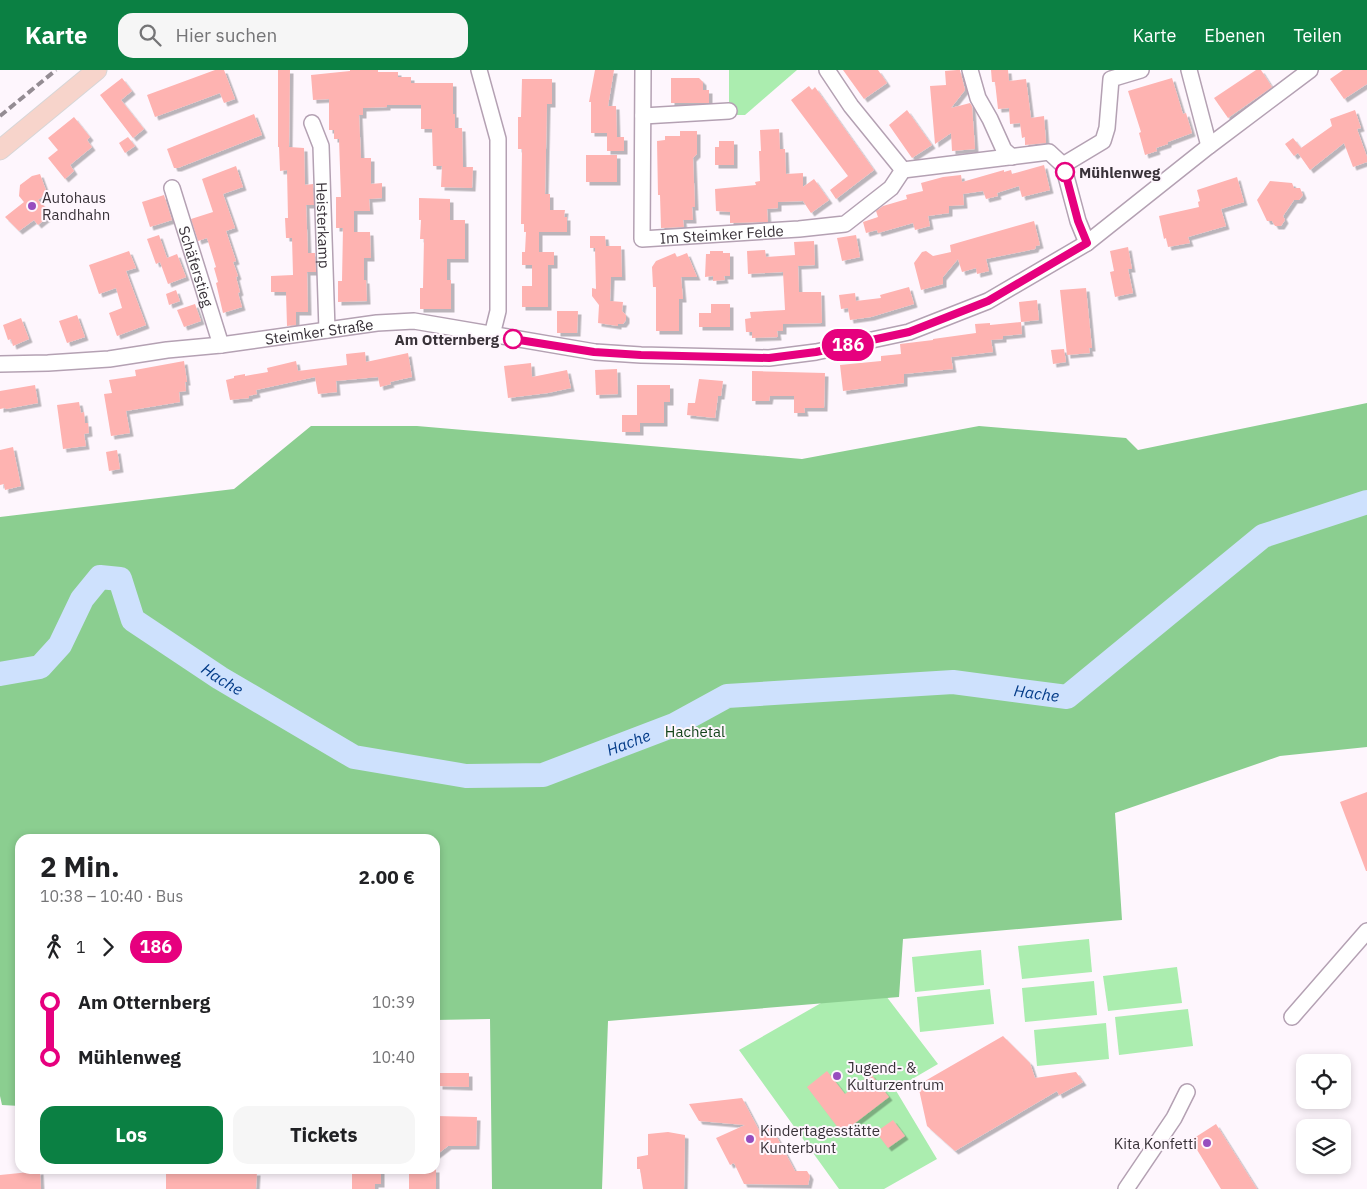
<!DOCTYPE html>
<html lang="de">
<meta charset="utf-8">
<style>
body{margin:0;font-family:"IBM Plex Sans",sans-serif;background:#f6f6f6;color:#202124;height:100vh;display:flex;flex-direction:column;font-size:19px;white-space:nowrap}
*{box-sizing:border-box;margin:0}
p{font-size:16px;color:#757577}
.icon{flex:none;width:28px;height:28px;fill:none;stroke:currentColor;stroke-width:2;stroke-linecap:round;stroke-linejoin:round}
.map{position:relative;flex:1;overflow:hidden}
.side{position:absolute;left:15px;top:764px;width:425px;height:340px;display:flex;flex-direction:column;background:#fff;border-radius:15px;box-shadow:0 2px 8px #0003}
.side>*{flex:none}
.badge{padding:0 10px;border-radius:16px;font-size:18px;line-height:32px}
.buttons{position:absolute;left:1296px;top:984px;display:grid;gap:10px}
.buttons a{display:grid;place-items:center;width:55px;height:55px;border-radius:10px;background:#fff;box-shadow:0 2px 8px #0003;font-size:25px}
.map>.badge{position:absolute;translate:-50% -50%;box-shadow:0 0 0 2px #fff}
.legs{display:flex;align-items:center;gap:8px;height:55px;padding:0 25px;font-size:16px}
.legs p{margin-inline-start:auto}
.head{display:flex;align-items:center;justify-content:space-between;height:85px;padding:0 25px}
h1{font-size:28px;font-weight:700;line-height:38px}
.button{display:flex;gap:10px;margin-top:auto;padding:10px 25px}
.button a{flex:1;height:58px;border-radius:15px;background:#0b8043;color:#fff;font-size:20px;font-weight:700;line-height:58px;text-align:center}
.button a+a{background:#f6f6f6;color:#202124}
ul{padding:0 25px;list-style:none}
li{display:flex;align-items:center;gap:18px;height:55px;font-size:19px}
li i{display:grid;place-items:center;width:8px;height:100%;margin:0 6px;background:currentColor}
li i::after{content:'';width:12px;height:12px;margin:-6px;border:4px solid;border-radius:50%;background:#fff}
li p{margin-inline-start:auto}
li:first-child i{background:linear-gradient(#0000 50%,currentColor 0)}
li:last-child i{background:linear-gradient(currentColor 50%,#0000 0)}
header{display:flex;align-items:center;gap:30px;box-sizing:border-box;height:70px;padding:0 25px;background:#0b8043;color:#fff}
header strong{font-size:24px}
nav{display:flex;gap:28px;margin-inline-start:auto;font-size:18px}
.search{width:350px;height:45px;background:#f6f6f6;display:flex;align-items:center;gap:12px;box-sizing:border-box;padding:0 18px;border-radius:15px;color:#757577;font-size:19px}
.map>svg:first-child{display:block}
.green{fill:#abedaf}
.forest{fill:#8bce90}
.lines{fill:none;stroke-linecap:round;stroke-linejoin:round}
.river{stroke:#cee1fd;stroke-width:24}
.building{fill:#feb3b1;filter:url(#shadow)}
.minor-casing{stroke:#b4a1b3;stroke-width:18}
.major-casing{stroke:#d7d6d7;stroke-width:21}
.minor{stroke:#fff;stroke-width:15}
.major{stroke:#f7d4cb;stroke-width:19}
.rail{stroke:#948c93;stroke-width:4;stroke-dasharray:8 4;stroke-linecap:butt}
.line-1-casing{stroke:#fff;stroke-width:11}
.line-1{stroke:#e6007e;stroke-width:8}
.stop-1-dot{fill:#fff;stroke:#e6007e;stroke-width:2.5}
.poi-dot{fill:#974dbf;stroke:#fef6fd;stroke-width:2}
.labels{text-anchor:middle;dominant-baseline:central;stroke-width:4;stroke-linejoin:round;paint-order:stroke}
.stop-label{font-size:15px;font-weight:bold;fill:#393239;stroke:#fef6fd;text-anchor:start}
.poi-label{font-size:15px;fill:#393239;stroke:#fef6fd;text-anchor:start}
.street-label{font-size:15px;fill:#393239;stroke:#fef6fd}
.park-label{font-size:15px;fill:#16451d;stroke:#fef6fd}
.water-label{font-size:16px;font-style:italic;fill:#033b88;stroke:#fef6fd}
</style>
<header>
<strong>Karte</strong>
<div class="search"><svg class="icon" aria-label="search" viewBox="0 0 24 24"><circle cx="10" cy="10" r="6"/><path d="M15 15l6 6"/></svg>Hier suchen</div>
<nav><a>Karte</a><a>Ebenen</a><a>Teilen</a></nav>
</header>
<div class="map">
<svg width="1367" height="1119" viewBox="0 0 1367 1119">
<defs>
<filter id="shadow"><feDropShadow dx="3.5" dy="3.5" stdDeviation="0" flood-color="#0004"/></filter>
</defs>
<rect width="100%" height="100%" fill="#fef6fd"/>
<g class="green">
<polygon points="729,0 797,0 745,45 729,45"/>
<polygon points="1089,869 1092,902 1022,909 1018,876"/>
<polygon points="981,880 984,915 915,922 912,887"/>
<polygon points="1177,897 1182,933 1108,941 1103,906"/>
<polygon points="870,905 938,994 895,1019 937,1089 884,1119 839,1119 739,980"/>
<polygon points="1094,911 1097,945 1025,952 1022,918"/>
<polygon points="990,919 994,954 920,962 917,927"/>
<polygon points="1188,939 1193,976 1119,985 1115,947"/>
<polygon points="1106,953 1109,989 1037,996 1034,960"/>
</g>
<polygon class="forest" points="1367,333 1367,677 1280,686 1115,743 1122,850 903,869 899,927 608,951 602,1119 492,1119 490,949 435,950 435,769 20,769 20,1036 2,1035 0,1026 0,447 234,419 311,356 417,356 802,389 979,356 1126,368 1138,380"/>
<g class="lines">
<path class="river" id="s1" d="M0,604l40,-7 20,-22 22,-46 18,-22 20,2 13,41 87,58 134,79 112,19 77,-1 131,-50 53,-29 226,-14 114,15 196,-161 104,-34"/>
</g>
<g class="building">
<polygon points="215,0 224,0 235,29 224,33 220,23 155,47 147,25"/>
<polygon points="278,0 290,0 289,77 304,78 305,115 313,114 314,135 306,135 308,183 315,183 316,202 307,202 308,242 296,242 296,255 287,256 286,222 271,222 271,206 293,205 292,168 286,168 285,148 288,148 287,100 280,101 279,77 278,77"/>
<polygon points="350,0 378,0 378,2 398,2 398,7 411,7 411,13 453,13 453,44 455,44 455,58 462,58 463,97 473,97 472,118 441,117 442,96 433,96 432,59 421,59 421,35 387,35 387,37 363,38 363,45 359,45 361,88 371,88 371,114 382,113 382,128 369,129 370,141 354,141 354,162 370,162 371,188 364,188 364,210 366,210 367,231 338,232 338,211 342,211 343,158 336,158 336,127 341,127 339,69 334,69 334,60 329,60 329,29 313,30 311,5 350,1"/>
<polygon points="595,0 614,0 608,36 616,36 617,67 624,67 624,81 607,81 607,63 591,63 591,32 589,32"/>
<polygon points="843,0 878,0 887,13 864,29"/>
<polygon points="957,0 960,0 965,20 951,38 970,33 972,36 975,79 952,81 951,63 935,74 930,16 946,15 945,1"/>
<polygon points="991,0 1008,0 1009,11 1026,9 1031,48 1044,46 1046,73 1025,75 1025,67 1022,68 1020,53 1010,54 1009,38 998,39 995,12 992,12"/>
<polygon points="1256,0 1261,0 1272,17 1228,48 1214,28"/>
<polygon points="1343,0 1367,0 1367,14 1344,29 1330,9"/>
<polygon points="122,8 132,21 121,30 144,59 133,68 100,25"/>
<polygon points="671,8 699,8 703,12 703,20 709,20 709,33 671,33"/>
<polygon points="1172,8 1183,44 1186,43 1192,63 1168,72 1168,74 1156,78 1157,81 1145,85 1139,63 1141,62 1128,21"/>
<polygon points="522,9 552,9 552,34 547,34 545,124 550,124 550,140 565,140 564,147 567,147 567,162 539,162 539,182 554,182 554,195 548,195 548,237 522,237 522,216 532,216 532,195 522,195 522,182 525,182 526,162 524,162 524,154 521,154 522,79 518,79 518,47 521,47"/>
<polygon points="809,16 812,20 815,17 874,100 836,129 830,120 848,106 791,30"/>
<polygon points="907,40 932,75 912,88 889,55"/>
<polygon points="1355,40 1361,58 1357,59 1367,87 1367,92 1353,97 1344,73 1310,100 1298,83 1294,86 1285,74 1293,68 1301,78 1332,56 1330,49"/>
<polygon points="254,44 262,65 178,98 174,98 167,79"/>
<polygon points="74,47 90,67 87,70 92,77 70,95 74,101 65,109 48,88 58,80 48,68"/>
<polygon points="779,59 780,79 785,79 786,104 803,103 803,117 814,109 829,130 811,143 803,131 778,132 778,138 767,139 768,152 730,153 730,142 716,141 715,119 756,115 755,112 760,111 759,81 761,81 760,60"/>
<polygon points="680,61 697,61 697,84 693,88 695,137 692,137 693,150 683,150 684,157 661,158 660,125 658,125 657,71 665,70 665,66 680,66"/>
<polygon points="128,67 135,76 125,83 119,73"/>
<polygon points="719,71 734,71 734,95 715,95 715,77 719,77"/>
<rect x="586" y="85" width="31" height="27"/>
<polygon points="1044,95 1050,120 1022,127 1019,116 997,123 998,126 986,129 983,121 963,124 964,135 949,136 949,143 928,146 930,156 915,160 913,153 878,163 877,160 866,163 863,152 878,147 876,141 883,136 907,129 906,125 923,121 921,113 943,107 961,105 962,112 1004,100 1004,102 1011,100 1012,104"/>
<polygon points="236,96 243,117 223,124 235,158 226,161 236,191 233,192 238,206 236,207 240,222 238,223 242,237 223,243 216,213 218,212 214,198 216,197 207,168 198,171 191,149 213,142 202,109"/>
<polygon points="40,104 47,123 38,130 47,139 44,142 48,147 38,155 34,150 19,161 5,147 24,132 19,126 20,115 32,106"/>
<polygon points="1237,107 1244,132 1221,139 1226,156 1188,167 1190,173 1168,177 1166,168 1164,169 1159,146 1199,137 1198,132 1200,131 1197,120"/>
<polygon points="1270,111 1292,113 1294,118 1300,118 1303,125 1299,130 1294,130 1283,146 1285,150 1281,156 1275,156 1272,151 1267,151 1257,130"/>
<polygon points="164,125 172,150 150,157 142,132"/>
<polygon points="419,128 450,129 450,150 465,150 465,189 447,189 447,210 451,210 451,239 420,239 420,218 423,218 424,169 420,169 421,150 419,150"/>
<polygon points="1034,151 1040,175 1036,176 1035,179 986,189 989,201 977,204 976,198 962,202 958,189 943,207 943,214 921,220 914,193 922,182 926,181 933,186 951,182 950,175"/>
<polygon points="159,165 167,188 177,184 186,207 168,214 160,192 156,194 147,169"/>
<polygon points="856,165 860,187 842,191 837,168"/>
<polygon points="590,166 605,166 606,176 621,176 622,207 611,207 610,231 623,232 622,241 626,245 626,250 623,254 618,254 618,256 598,253 599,235 592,226 592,218 596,219 595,178 590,178"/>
<polygon points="814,171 815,195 798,196 799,222 821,222 822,253 783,254 783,261 777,261 778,267 752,268 752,262 746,262 745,249 751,248 750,242 785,240 783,202 748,204 747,181 765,180 766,187 795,185 794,172"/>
<polygon points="1128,177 1132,199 1128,199 1133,223 1115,227 1110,202 1114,201 1110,181"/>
<polygon points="129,181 136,198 126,201 146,255 117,266 109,243 122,238 116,218 99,224 89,195"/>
<polygon points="710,181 723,181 723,183 730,183 730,206 724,206 725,210 713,211 713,206 705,207 706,184 710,184"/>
<polygon points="675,183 677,187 687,183 697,207 681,207 683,229 679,229 679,261 656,261 656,217 653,217 652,197 656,191"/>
<polygon points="909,217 914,234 871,247 850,250 848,238 841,239 839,225 855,223 856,231 881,228 880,225"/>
<polygon points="1086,218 1092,278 1089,278 1090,283 1067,285 1060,220"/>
<polygon points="176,220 180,231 169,235 166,224"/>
<polygon points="1037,230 1039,250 1021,252 1019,232"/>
<polygon points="195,234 201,251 184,257 177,240"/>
<polygon points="711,234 730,234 730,257 699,257 699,243 711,243"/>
<polygon points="557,241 578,241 577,263 557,263"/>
<polygon points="77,245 85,267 67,273 59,251"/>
<polygon points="21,248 29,269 13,276 11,269 8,270 3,255"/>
<polygon points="1021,252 1022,264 1003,266 1003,269 991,270 993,282 951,287 953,299 904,304 904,313 843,321 840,295 881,291 881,286 901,284 900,274 933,270 933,269 976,263 975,254 990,253 990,255"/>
<polygon points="1064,279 1066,292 1053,294 1051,280"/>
<polygon points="365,282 366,292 408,283 412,307 390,312 391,314 380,317 378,307 336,311 337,322 318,324 315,307 256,320 257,324 249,326 249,328 230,330 226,310 234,308 234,306 245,304 245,306 268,302 267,298 296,291 298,301 347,295 346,284"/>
<polygon points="184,291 187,312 185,312 186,321 179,322 180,332 126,341 130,363 111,366 104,324 112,323 109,310 136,306 135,300"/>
<polygon points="531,293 532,307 567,300 571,318 548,323 508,328 504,296"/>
<polygon points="617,299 618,324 596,325 595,300"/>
<polygon points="752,301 825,303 824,338 804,338 805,343 794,343 794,326 770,326 769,331 752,331"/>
<polygon points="699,309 723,311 721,326 718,326 715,348 687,345 688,333 695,333"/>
<polygon points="35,315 38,333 6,339 5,338 0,339 0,321"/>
<polygon points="637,315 670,315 670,332 664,332 664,353 640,353 640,362 622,362 622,345 637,345"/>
<polygon points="79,332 81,343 84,342 85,353 88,353 89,363 84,364 86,376 63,379 57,335"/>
<polygon points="13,377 21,416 5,420 4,414 0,415 0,380"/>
<polygon points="117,380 120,399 109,401 106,382"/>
<polygon points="1367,722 1367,801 1366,801 1340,732"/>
<polygon points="1003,966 1030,993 1035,1008 1076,1002 1083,1012 1059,1025 1057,1021 955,1081 927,1056 918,1015"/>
<polygon points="827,1001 845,1024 871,1004 889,1027 842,1063 807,1017"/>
<polygon points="439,1003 469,1003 469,1017 439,1016"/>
<polygon points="742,1028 760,1062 771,1056 795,1101 807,1101 810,1106 808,1115 744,1114 734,1093 730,1095 716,1068 745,1055 699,1051 689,1034"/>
<polygon points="435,1046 477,1047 476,1076 448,1076 435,1086"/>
<polygon points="893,1050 905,1066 888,1078 876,1062"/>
<polygon points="1216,1054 1257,1119 1221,1119 1191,1070"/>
<polygon points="668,1062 685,1065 684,1119 643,1119 640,1099 637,1099 637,1087 648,1085 648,1064"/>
<polygon points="166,1099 204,1099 204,1103 257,1102 256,1119 166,1119"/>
<polygon points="352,1099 381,1099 381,1114 375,1114 375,1119 352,1119"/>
<rect x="409" y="1099" width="27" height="20"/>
<polygon points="40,1101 41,1119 0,1119 0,1105"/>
</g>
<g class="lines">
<g class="minor-casing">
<g id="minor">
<polyline points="479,0 498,69 498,241 492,265"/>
<path id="s2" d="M643,0l-1,169 157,-10 46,-5 46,-36 12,-18"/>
<polyline points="827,0 851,36 903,100 1049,82 1063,95 1078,151 1087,173"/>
<polyline points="970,0 978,28 990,49 1004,80 1012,87"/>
<polyline points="1189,0 1209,76"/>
<polyline points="643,46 729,41"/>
<path id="s3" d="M312,53l9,23 6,184"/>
<polyline points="1063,95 1103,71 1107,58 1111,9 1141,0"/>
<path id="s4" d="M172,118l49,157"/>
<path id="s5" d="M0,294l48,-1 61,-4 58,-9 54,-5 156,-22 37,-2 181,31 46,3 128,3 47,-6 93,-20 79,-31 99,-58 122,-97 101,-76"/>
<polyline points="1292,947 1367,861"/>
<polyline points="1126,1119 1174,1048 1187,1022"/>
</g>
</g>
<g class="major-casing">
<polyline id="major" points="0,80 97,0"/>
</g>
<use href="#minor" class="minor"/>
<use href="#major" class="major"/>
<polyline class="rail" points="0,46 56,0"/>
</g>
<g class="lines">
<g class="line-1-casing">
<polyline id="line-1" points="513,269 594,282 641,285 769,288 816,282 909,262 988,231 1087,173 1078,151 1065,102"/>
</g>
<use href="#line-1" class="line-1"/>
</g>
<g class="stop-1-dot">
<circle cx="1065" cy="102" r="9"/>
<circle cx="513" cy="269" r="9"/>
</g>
<g class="poi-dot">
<circle cx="32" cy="136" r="5"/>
<circle cx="837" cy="1006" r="5"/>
<circle cx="750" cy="1069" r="5"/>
<circle cx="1207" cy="1073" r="5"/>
</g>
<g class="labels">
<g class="stop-label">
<text x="1079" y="102">Mühlenweg</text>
<text x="499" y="269" text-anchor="end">Am Otternberg</text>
</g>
<g class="poi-label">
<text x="42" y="127">Autohaus<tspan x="42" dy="17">Randhahn</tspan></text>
<text x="847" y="997">Jugend- &amp;<tspan x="847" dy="17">Kulturzentrum</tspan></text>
<text x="760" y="1060">Kindertagesstätte<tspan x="760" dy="17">Kunterbunt</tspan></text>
<text x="1197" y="1073" text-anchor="end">Kita Konfetti</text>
</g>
<g class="street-label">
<text stroke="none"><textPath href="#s3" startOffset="104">Heisterkamp</textPath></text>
<text stroke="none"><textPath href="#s2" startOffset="249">Im Steimker Felde</textPath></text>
<text stroke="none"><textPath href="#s4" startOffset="82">Schäferstieg</textPath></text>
<text stroke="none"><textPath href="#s5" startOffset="321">Steimker Straße</textPath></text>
</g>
<g class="park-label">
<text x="695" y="661">Hachetal</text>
</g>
<g class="water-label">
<text stroke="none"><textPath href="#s1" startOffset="320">Hache</textPath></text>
<text stroke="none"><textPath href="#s1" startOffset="1175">Hache</textPath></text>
<text stroke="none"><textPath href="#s1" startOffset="755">Hache</textPath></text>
</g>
</g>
</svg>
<div class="buttons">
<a><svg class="icon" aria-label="locate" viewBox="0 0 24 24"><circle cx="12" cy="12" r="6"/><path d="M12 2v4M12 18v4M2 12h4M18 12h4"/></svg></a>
<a><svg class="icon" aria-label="layers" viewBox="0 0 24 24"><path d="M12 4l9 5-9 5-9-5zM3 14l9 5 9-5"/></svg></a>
</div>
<b class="badge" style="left:848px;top:275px;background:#e6007e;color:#fff">186</b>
<section class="side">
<div class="head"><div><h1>2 Min.</h1><p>10:38 – 10:40 · Bus</p></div><b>2.00 €</b></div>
<div class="legs"><svg class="icon" aria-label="walk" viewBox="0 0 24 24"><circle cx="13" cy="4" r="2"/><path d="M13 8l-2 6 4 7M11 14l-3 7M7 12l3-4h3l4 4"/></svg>1<svg class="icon" aria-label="forward" viewBox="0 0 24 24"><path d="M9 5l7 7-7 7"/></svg><b class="badge" style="background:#e6007e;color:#fff">186</b></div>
<ul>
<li><i style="color:#e6007e"></i><b>Am Otternberg</b><p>10:39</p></li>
<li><i style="color:#e6007e"></i><b>Mühlenweg</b><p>10:40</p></li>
</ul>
<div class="button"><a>Los</a><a>Tickets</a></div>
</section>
</div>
